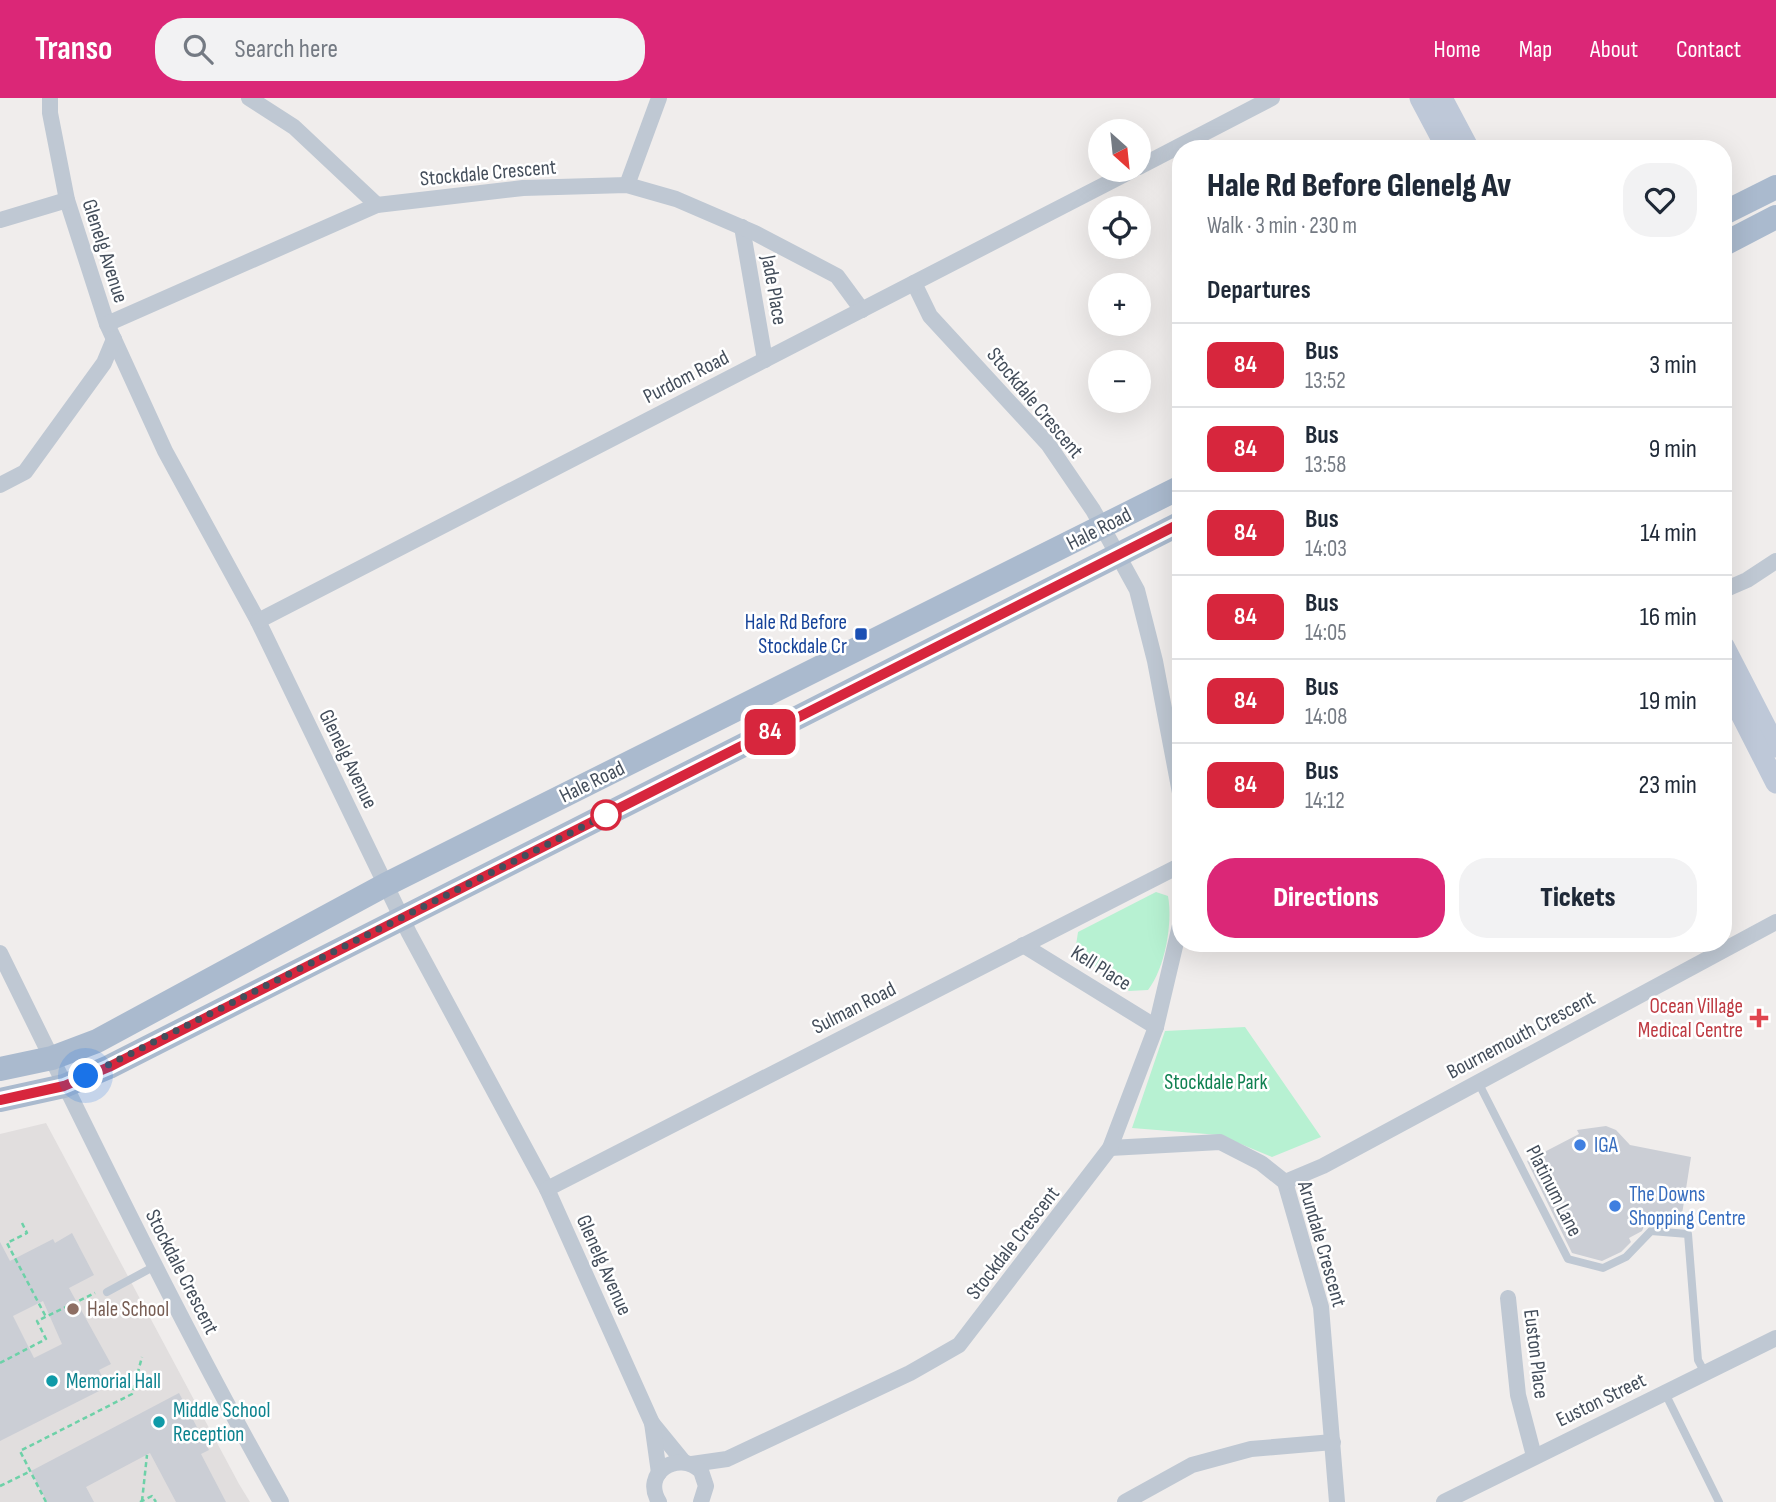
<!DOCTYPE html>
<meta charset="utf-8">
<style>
body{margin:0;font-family:"Sofia Sans Condensed",sans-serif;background:#f2f2f3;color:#1f2937;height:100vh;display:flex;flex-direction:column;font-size:26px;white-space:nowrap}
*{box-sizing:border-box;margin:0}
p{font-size:23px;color:#747a83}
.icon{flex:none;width:38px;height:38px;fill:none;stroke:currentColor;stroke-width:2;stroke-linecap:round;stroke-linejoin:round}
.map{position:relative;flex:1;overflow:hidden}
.panel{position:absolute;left:1172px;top:42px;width:560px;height:812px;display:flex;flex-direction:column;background:#fff;border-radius:28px;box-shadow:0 7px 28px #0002}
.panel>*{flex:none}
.badge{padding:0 14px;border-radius:10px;font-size:24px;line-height:46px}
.needle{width:46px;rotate:153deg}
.fabs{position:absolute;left:1088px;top:21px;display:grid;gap:14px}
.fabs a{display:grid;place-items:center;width:63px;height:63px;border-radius:50%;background:#fff;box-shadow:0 7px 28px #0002;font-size:35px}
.you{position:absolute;width:35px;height:35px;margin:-18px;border:5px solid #fff;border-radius:50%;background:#1a73e8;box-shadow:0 0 0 10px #1a73e833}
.map>.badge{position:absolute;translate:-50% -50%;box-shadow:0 0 0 4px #fff}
h2{padding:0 35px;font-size:26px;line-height:63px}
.round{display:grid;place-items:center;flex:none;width:74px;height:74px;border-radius:28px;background:#f2f2f3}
.headline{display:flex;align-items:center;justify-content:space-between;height:119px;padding:0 35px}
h1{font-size:33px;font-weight:800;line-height:52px}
.primary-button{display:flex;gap:14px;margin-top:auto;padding:14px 35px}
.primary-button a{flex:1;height:80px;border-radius:28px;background:#db2777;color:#fff;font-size:28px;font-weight:800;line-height:80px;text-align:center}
.primary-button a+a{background:#f2f2f3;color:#1f2937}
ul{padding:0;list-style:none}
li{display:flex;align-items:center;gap:21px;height:84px;padding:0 35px;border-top:2px solid #e0e1e3}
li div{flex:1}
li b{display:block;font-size:26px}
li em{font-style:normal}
li .badge{min-width:77px;font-weight:700;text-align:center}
header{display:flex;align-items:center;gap:42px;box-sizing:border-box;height:98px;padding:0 35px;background:#db2777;color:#fff}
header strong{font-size:33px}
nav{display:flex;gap:38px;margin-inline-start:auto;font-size:24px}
.search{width:490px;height:63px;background:#f2f2f3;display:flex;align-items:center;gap:18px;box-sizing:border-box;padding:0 24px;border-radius:28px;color:#747a83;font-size:26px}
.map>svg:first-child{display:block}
.education{fill:#e1dede}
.green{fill:#b7f1d2}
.building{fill:#cbced5;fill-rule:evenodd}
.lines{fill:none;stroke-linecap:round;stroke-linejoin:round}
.path{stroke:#6dd1a8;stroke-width:2.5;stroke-dasharray:5 3.5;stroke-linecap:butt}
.lane{stroke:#bfc8d3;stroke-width:8}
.street{stroke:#bfc8d3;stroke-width:16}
.secondary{stroke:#bec8d8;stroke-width:21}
.primary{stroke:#aabace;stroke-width:24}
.line-casing{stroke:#fff;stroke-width:16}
.line{stroke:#d7263d;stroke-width:10}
.walk{stroke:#444e5b;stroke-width:7;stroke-dasharray:0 12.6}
.transit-dot{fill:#1a4fb4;stroke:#fff;stroke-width:2.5}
.stop-dot{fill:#fff;stroke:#d7263d;stroke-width:3.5}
.health-dot{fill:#e0444e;stroke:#fff;stroke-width:2.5}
.shop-dot{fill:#3f7fe0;stroke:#fff;stroke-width:2.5}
.education-dot{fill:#8d6e63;stroke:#fff;stroke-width:2.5}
.culture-dot{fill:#0f9aa8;stroke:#fff;stroke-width:2.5}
.labels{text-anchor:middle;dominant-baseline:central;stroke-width:5;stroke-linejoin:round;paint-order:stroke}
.street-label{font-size:21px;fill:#444e5b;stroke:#fff}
.transit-label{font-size:21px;fill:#164399;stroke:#fff;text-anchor:end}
.health-label{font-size:21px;fill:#be3a42;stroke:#fff;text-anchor:end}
.park-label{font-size:21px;fill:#108151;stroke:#fff}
.shop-label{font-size:21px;fill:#366cbe;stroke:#fff;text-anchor:start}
.education-label{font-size:21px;fill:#785e54;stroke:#fff;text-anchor:start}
.culture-label{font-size:21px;fill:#0d838f;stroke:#fff;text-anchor:start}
</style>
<header>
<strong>Transo</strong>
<div class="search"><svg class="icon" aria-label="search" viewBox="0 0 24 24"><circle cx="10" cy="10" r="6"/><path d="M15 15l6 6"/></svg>Search here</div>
<nav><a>Home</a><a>Map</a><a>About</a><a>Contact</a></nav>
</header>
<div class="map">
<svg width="1776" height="1404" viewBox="0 0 1776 1404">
<rect width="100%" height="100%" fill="#f0edec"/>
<polygon class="education" points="46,1025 239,1386 250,1404 0,1404 0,1036"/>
<g class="green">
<path d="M1156,794l12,4c5,27 -3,72 -20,94l-19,1 -54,-39 3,-20z"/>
<polygon points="1245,929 1321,1039 1272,1059 1219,1037 1132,1030 1165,933"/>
</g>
<g class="building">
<polygon points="1606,1028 1616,1032 1630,1047 1691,1059 1680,1129 1646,1124 1642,1133 1629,1140 1631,1144 1621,1154 1602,1163 1572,1155 1527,1063 1579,1036 1577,1032"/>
<path d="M72,1135l22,42 -25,13 42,76 -12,6 8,17 -107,54v-199l10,19 43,-22 2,4zM43,1203l19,43 -28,14 -21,-42z"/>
<polygon points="179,1295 209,1352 201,1356 226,1404 176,1404 150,1355 86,1389 94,1404 47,1404 31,1373"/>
</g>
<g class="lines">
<g class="path">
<polyline points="22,1125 27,1135 7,1145 46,1219"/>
<polyline points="0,1265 46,1241 37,1223 95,1195"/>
<polyline points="0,1388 29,1374"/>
<polyline points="142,1403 147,1357"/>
<polyline points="46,1404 20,1353 132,1296 142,1259"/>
<polyline points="140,1404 152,1398 156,1404"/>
</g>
<g class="lane">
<polyline points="1478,984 1568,1161 1603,1170 1626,1159 1651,1133 1688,1136 1698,1262 1705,1275"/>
<polyline points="107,1194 155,1168"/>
<polyline points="1665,1295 1719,1404"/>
</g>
<g class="street">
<polyline points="50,0 50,15 67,102 107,226 165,353 258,523 409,835 547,1091 652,1325 683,1363"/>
<polyline points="249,0 294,29 377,107"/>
<polyline points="1139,69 1272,0"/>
<polyline points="627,87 659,0"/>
<polyline points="0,122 67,102"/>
<polyline points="742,129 765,262"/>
<polyline points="914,185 930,218 1048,346 1093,412 1137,492 1155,563 1181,700"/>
<polyline points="107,226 377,107 523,90 627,87 676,101 755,135 837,178 862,212"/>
<polyline points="0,387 25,374 104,265 114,241"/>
<polyline points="1724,492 1747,482 1776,463"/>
<polyline points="258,523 1133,72"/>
<polyline points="1023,847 1156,929"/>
<path d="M0,855c91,185 180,370 281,549"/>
<polyline points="1110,1050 1220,1044 1261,1065 1285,1084 1321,1209 1337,1404"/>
<polyline points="1285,1084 1323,1068 1776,824"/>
<polyline points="547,1091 1181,767"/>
<polyline points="1508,1200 1518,1297 1534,1358"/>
<polyline points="652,1325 659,1375"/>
<polyline points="692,1366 727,1361 910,1275 959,1247 1110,1050 1156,929 1181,823"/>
<path d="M659,1404c-18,-29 19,-53 42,-31l5,15 -5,16"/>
<polyline points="1125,1404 1192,1367 1251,1351 1333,1344"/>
<polyline points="1444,1404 1776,1240"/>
</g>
<g class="secondary">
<polyline points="1420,0 1447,51"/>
<polyline points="1442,0 1469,51"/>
<polyline points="1724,548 1776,649"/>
<polyline points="1724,583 1776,685"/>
</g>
<g class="primary">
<polyline points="1724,115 1776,89"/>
<polyline points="1724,146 1776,119"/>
<polyline points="0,971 52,960 97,943 385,787 1181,389"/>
<polyline points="0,1002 64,988 109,969 1181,425"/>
</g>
</g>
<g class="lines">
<g class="line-casing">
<polyline id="line" points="0,1002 64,988 109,969 1181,425"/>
</g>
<use href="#line" class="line"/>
<polyline class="walk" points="86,978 606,717"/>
</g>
<rect class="transit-dot" x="854" y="529" width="14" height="14" rx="3.5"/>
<circle class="stop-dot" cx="606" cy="717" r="14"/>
<path class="health-dot" d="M1755.5 909.5h7v7h7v7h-7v7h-7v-7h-7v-7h7z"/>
<g class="shop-dot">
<circle cx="1580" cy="1047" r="7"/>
<circle cx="1615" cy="1108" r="7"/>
</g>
<circle class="education-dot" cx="73" cy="1211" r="7"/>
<g class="culture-dot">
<circle cx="52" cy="1283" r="7"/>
<circle cx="159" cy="1324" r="7"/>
</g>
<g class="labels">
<g class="street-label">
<text transform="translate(488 75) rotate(-5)">Stockdale Crescent</text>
<text transform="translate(105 153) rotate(72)">Glenelg Avenue</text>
<text transform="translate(774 192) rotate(80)">Jade Place</text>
<text transform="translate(686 279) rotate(-27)">Purdom Road</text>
<text transform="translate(1035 305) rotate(50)">Stockdale Crescent</text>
<text transform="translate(1099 431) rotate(-27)">Hale Road</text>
<text transform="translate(348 661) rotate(64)">Glenelg Avenue</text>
<text transform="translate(592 684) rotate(-26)">Hale Road</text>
<text transform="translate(1101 870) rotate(32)">Kell Place</text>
<text transform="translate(854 910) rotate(-27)">Sulman Road</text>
<text transform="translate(1521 937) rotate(-28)">Bournemouth Crescent</text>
<text transform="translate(1554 1093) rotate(63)">Platinum Lane</text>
<text transform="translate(1013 1145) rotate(-52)">Stockdale Crescent</text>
<text transform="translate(1322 1146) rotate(74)">Arundale Crescent</text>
<text transform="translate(604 1167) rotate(66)">Glenelg Avenue</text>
<text transform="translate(182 1174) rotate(63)">Stockdale Crescent</text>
<text transform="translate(1536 1256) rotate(83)">Euston Place</text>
<text transform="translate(1601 1302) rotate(-26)">Euston Street</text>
</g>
<g class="transit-label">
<text x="847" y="524">Hale Rd Before<tspan x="847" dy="24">Stockdale Cr</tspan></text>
</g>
<g class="health-label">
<text x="1743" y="908">Ocean Village<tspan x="1743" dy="24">Medical Centre</tspan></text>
</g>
<g class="park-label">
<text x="1216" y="984">Stockdale Park</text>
</g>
<g class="shop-label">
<text x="1594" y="1047">IGA</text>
<text x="1629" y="1096">The Downs<tspan x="1629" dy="24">Shopping Centre</tspan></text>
</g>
<g class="education-label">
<text x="87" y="1211">Hale School</text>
</g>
<g class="culture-label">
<text x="66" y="1283">Memorial Hall</text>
<text x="173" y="1312">Middle School<tspan x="173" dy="24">Reception</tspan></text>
</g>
</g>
</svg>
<div class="fabs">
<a><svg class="needle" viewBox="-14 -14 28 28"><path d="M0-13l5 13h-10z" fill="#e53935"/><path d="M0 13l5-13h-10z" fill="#747a83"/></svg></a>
<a><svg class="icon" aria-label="locate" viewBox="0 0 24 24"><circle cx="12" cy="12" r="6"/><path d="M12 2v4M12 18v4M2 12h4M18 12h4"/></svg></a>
<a>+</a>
<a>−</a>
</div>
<div class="you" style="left:86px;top:978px"></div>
<b class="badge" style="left:770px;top:634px;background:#d7263d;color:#fff">84</b>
<section class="panel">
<div class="headline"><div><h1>Hale Rd Before Glenelg Av</h1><p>Walk · 3 min · 230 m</p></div><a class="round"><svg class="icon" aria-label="heart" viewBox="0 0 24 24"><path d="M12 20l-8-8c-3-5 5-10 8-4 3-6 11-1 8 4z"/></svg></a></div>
<h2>Departures</h2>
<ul>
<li><span class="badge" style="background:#d7263d;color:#fff">84</span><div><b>Bus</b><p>13:52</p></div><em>3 min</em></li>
<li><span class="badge" style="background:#d7263d;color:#fff">84</span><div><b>Bus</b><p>13:58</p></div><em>9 min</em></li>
<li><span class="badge" style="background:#d7263d;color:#fff">84</span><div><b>Bus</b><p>14:03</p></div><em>14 min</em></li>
<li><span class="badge" style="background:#d7263d;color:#fff">84</span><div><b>Bus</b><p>14:05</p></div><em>16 min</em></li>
<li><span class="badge" style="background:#d7263d;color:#fff">84</span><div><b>Bus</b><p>14:08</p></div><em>19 min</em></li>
<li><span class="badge" style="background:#d7263d;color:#fff">84</span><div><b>Bus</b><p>14:12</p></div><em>23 min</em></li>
</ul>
<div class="primary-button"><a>Directions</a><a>Tickets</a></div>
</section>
</div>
